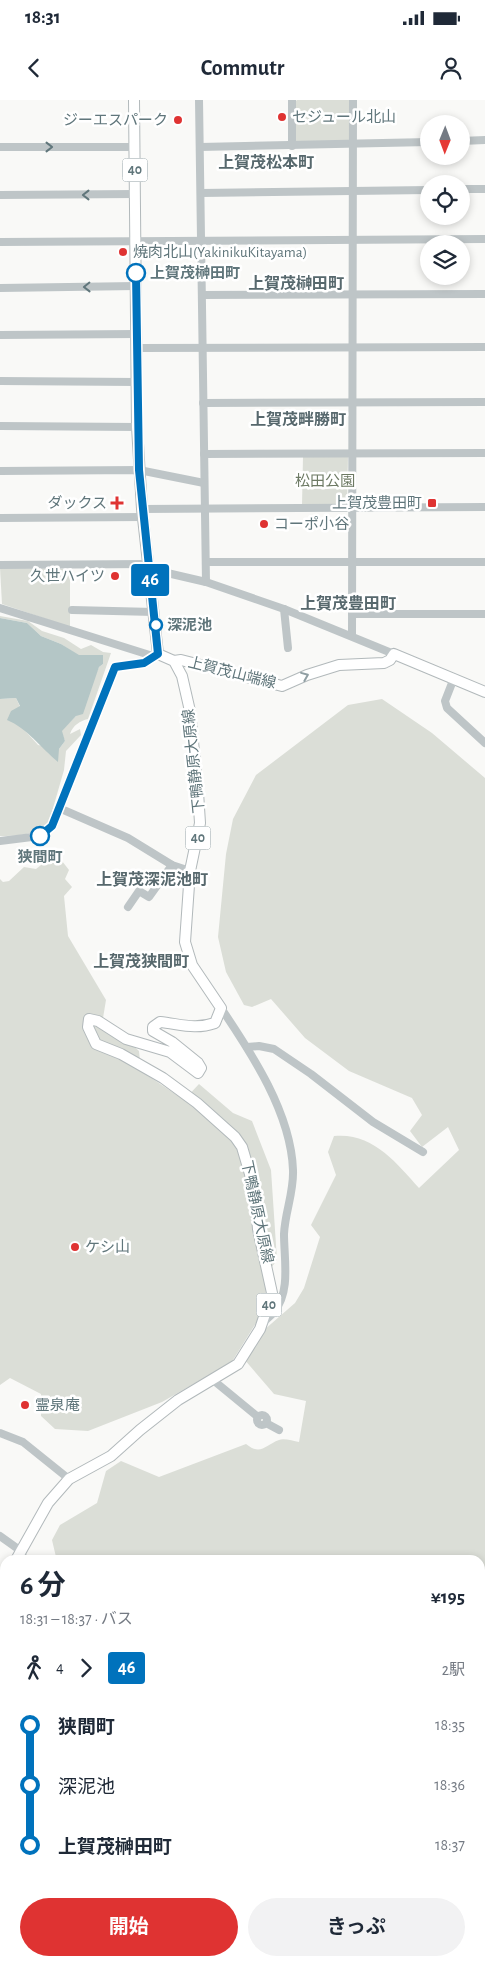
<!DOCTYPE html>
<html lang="ja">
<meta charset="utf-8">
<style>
body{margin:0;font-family:"Alegreya Sans","Noto Sans JP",sans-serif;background:#f2f2f3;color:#1f2937;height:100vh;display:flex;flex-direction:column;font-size:19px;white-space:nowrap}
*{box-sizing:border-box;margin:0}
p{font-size:16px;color:#747a83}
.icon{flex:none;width:28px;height:28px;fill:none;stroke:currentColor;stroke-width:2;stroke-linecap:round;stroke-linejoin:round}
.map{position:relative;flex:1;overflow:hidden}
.drawer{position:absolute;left:0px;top:1455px;width:485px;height:411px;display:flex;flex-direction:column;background:#fff;border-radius:15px 15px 0 0;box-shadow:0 2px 8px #0003}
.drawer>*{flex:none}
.badge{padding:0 10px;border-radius:4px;font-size:18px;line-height:32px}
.needle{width:32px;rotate:181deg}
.fabs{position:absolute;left:420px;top:15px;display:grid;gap:10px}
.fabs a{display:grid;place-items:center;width:50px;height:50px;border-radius:50%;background:#fff;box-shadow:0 2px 8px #0003;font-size:25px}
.map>.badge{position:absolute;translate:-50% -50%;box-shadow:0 0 0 2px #fff}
.legs{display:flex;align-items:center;gap:8px;height:55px;padding:0 20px;font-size:16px}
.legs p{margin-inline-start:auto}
.overview{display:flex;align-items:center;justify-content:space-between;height:85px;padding:0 20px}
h1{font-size:28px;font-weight:700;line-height:38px}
.action{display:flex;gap:10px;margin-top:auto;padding:10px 20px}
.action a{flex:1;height:58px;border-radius:30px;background:#df3332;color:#fff;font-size:20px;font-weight:700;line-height:58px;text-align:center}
.action a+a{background:#f2f2f3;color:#1f2937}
ul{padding:0 20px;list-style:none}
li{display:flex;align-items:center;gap:18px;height:60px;font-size:19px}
li i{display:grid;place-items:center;width:8px;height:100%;margin:0 6px;background:currentColor}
li i::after{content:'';width:12px;height:12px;margin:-6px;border:4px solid;border-radius:50%;background:#fff}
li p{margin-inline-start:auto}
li:first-child i{background:linear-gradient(#0000 50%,currentColor 0)}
li:last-child i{background:linear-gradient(currentColor 50%,#0000 0)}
.status{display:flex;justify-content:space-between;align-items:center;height:35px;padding:0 25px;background:#fff;direction:ltr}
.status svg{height:14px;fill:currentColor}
header{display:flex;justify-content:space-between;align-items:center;height:65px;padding:0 20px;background:#fff;font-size:22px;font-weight:700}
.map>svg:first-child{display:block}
.green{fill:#dbded7}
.water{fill:#b4c6c6}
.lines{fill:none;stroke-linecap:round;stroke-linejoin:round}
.major-casing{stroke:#b2b9bb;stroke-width:12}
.minor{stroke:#bec5c7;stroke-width:8}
.major{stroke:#fff;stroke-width:10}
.oneway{stroke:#60767b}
.oneway2{stroke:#909fa3}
.line-1-casing{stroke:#fff;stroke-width:11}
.line-1{stroke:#0072bc;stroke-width:8}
.poi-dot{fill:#df3332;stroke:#fff;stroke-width:2}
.stop-1-dot{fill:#fff;stroke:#0072bc;stroke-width:2.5}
.labels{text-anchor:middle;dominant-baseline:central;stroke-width:5;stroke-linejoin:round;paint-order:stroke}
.shield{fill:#fff;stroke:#909fa3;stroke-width:1}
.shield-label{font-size:14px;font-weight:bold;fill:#60767b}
.poi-label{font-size:15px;fill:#60767b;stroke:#fff;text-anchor:start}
.stop-label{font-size:15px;font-weight:bold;fill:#60767b;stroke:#fff;text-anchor:start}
.park-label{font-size:15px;fill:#6d7a64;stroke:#fff}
.street-label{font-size:15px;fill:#60767b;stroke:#fff}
.neighbourhood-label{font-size:16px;font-weight:bold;fill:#57686d;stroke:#fff}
</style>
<div class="status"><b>18:31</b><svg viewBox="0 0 49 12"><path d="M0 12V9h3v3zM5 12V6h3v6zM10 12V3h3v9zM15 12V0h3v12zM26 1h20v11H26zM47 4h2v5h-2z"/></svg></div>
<header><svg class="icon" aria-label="back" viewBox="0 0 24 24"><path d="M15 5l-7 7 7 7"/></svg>Commutr<svg class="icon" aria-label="person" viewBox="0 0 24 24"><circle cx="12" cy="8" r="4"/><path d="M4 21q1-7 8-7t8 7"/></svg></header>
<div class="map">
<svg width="485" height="1866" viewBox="0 0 485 1866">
<rect width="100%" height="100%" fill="#f9f9f7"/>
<g class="green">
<polygon points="297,0 350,0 351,41 295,43 294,3"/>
<polygon points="303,357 348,357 347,405 302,405"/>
<polygon points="0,468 70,469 70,527 2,504"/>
<path d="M0,516l28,5 14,10 22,7 17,11 10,-4 12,7 8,1 -23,66c-8,2 -15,6 -18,15l10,-5 1,6 -15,16 -2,19 -15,52c-12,13 -32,14 -49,14v-137l16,-1 4,9v18l18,20 21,4 6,-8 -4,-10 15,-15 23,-49 4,-3v-9l-24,1 -18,-12 -20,-8 -14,-13 -27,-5z"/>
<path d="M382,599l50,34 53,45v1188h-239l-20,-5h254v-401h-421l-3,-3 -4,-17 8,-15 37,-22 9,-32 15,-10 38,16 87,-33c15,12 19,1 33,-4 5,-2 14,1 20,2l7,-41 -32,-7 -30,-35 5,-16 46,-40 9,-15 16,-51 -9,-12 25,-50 -8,-23 6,-16c38,-4 62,26 85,52l40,-38 -11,-23 -26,20 -12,-16 12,-16 -10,-17 -63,-27 -44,-33 -34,-39 -19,8 -8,-2 -18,-33 -8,-35 8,-83 7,-35 23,-44 92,-70z"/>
<polygon points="42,757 62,761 69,770 65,779 72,787 64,796 68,836 106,900 103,918 139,951 141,971 184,1000 199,984 233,1013 252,1021 271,1070 277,1160 265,1176 266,1198 261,1215 228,1268 216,1271 162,1302 88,1331 55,1329 41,1316 41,1294 10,1278 0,1285 0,779 3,782 9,781 24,767 36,769 41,765"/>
<polygon points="5,1585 5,1861 138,1861 122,1866 0,1866 0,1588"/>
</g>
<path class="water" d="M0,518l27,5 14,13 20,8 18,11h24v9l-4,3 -16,47 -7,2 -14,15 3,10 -6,8 -1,13c-17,-14 -31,-34 -51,-42l4,-9 9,-5 -4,-8 -16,1z"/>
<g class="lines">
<g class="major-casing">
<g id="major">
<polyline points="174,561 181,560 282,586 307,575 339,565 384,563 390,560 394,554 485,592"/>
<path d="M16,1460l32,-57 21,-24 42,-23 29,-26 38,-30 60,-36 22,-35 12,-36 -14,-64 -3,-38 -13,-44 -7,-10 -38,-34 -34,-25 -42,-24 -25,-10 -8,-17 1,-8 9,2 28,18 44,13 28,21 3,-5 -3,-5 -26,-21 -19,-11v-4l7,-5c20,2 35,8 55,1l6,-15 -29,-43 -7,-23 5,-71 10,-48 -2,-31 -8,-81 -8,-35 -8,-15 -16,-7 -16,-145 -5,-82 -3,-327"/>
<polyline points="0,1479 5,1474"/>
</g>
</g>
<g class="minor">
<polyline points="199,0 206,482"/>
<polyline points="461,41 485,40"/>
<polyline points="292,46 292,0"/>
<polyline points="0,47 134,47"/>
<polyline points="200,47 429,42"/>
<polyline points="461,89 485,89"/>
<polyline points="201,93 429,90"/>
<polyline points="0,95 135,94"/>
<polyline points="0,142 485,139"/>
<polyline points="0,188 136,186"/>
<polyline points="202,195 485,194"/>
<polyline points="0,235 136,234"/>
<polyline points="136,248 485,247"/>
<polyline points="0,281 137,282"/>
<polyline points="203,303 485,302"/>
<polyline points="0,326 137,327"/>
<polyline points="204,354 485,353"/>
<polyline points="0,371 139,370 204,383"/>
<polyline points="142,409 485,407"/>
<polyline points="0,418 143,417"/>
<polyline points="206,462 485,462"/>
<polyline points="0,465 148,464"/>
<polyline points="150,469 206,482 284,509 394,554"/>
<polyline points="0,508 156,557"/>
<polyline points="284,509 288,548"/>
<polyline points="72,510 154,512"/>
<polyline points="352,514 485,514"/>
<polyline points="352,535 353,0"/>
<polyline points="454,578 445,601 447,608 485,643"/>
<polyline points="59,708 128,738 172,765 190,771"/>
<polyline points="0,741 40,736 52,726 115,567 144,563 158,554"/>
<polyline points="128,807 139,791 149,797 172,765"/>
<path d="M221,908c31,46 70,105 72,162 1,22 -8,42 -9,64 0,25 7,58 -10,78 -3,4 -8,7 -11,11"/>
<polyline points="247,947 259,946 274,949 311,974 373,1022 423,1052"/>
<polyline points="213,1280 258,1317"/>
<circle cx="262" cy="1320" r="5"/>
<polyline points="266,1323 279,1330"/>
<polyline points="0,1333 23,1342 69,1379"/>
<polyline points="0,1436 21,1451"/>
<polyline points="19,1455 28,1460"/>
</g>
<use href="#major" class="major"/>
</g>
<defs><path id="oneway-chevron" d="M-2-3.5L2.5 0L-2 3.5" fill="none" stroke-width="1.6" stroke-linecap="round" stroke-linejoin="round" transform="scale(1.25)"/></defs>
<g class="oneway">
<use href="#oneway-chevron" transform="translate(49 47)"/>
<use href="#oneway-chevron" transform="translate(86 95) rotate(180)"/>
<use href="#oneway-chevron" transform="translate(87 187) rotate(179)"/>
</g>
<use class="oneway2" href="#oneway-chevron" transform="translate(305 576) rotate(-22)"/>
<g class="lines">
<g class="line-1-casing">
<polyline id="line-1" points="40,736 52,726 115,567 144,563 158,554 139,370 136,173"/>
</g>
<use href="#line-1" class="line-1"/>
</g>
<g class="poi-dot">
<circle cx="282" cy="17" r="5"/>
<circle cx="178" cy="20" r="5"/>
<circle cx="123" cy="152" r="5"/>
<path d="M114.5 395.5h5v5h5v5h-5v5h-5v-5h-5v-5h5z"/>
<rect x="427" y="398" width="10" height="10" rx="2.5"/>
<circle cx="264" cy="424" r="5"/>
<circle cx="115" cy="476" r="5"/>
<circle cx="75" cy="1147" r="5"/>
<circle cx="25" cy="1305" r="5"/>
</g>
<g class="stop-1-dot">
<circle cx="136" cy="173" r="9"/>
<circle cx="156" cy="525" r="6"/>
<circle cx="40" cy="736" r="9"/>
</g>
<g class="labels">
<g class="shield">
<rect x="122.5" y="58.5" width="25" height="23" rx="4"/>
<rect x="185.5" y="726.5" width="25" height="23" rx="4"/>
<rect x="256.5" y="1193.5" width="25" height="23" rx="4"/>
</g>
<g class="shield-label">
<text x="135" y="70">40</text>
<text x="198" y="738">40</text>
<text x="269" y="1205">40</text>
</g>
<g class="poi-label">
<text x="292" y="17">セジュール北山</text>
<text x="168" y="20" text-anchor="end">ジーエスパーク</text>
<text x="133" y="152">焼肉北山(YakinikuKitayama)</text>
<text x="107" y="403" text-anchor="end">ダックス</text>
<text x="422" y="403" text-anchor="end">上賀茂豊田町</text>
<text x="274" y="424">コーポ小谷</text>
<text x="105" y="476" text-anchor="end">久世ハイツ</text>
<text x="85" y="1147">ケシ山</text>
<text x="35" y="1305">霊泉庵</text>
</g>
<g class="stop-label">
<text x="150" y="173">上賀茂榊田町</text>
<text x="167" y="525">深泥池</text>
<text x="40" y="757" text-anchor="middle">狭間町</text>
</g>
<g class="park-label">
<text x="325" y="381">松田公園</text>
</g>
<g class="street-label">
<text transform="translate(232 573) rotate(14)">上賀茂山端線</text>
<text transform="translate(194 661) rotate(-96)">下鴨静原大原線</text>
<text transform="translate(257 1112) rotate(78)">下鴨静原大原線</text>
</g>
<g class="neighbourhood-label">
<text x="266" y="63">上賀茂松本町</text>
<text x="296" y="184">上賀茂榊田町</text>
<text x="298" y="320">上賀茂畔勝町</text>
<text x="348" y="504">上賀茂豊田町</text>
<text x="152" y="780">上賀茂深泥池町</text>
<text x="141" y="862">上賀茂狭間町</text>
</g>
</g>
</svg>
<div class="fabs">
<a><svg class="needle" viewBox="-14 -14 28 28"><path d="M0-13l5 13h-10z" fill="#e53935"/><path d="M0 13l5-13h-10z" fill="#747a83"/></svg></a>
<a><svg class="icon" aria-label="locate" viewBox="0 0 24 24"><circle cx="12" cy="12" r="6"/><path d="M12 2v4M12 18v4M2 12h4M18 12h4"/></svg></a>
<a><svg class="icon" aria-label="layers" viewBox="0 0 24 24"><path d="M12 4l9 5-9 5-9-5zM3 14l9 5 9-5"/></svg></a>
</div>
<b class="badge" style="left:150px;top:480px;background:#0072bc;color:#fff">46</b>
<section class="drawer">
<div class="overview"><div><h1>6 分</h1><p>18:31 – 18:37 · バス</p></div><b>¥195</b></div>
<div class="legs"><svg class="icon" aria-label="walk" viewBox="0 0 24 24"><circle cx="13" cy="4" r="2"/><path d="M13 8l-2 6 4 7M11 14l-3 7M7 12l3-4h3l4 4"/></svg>4<svg class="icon" aria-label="forward" viewBox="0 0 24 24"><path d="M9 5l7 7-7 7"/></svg><b class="badge" style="background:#0072bc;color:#fff">46</b><p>2駅</p></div>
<ul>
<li><i style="color:#0072bc"></i><b>狭間町</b><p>18:35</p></li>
<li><i style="color:#0072bc"></i><span>深泥池</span><p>18:36</p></li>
<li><i style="color:#0072bc"></i><b>上賀茂榊田町</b><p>18:37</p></li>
</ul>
<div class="action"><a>開始</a><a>きっぷ</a></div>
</section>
</div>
